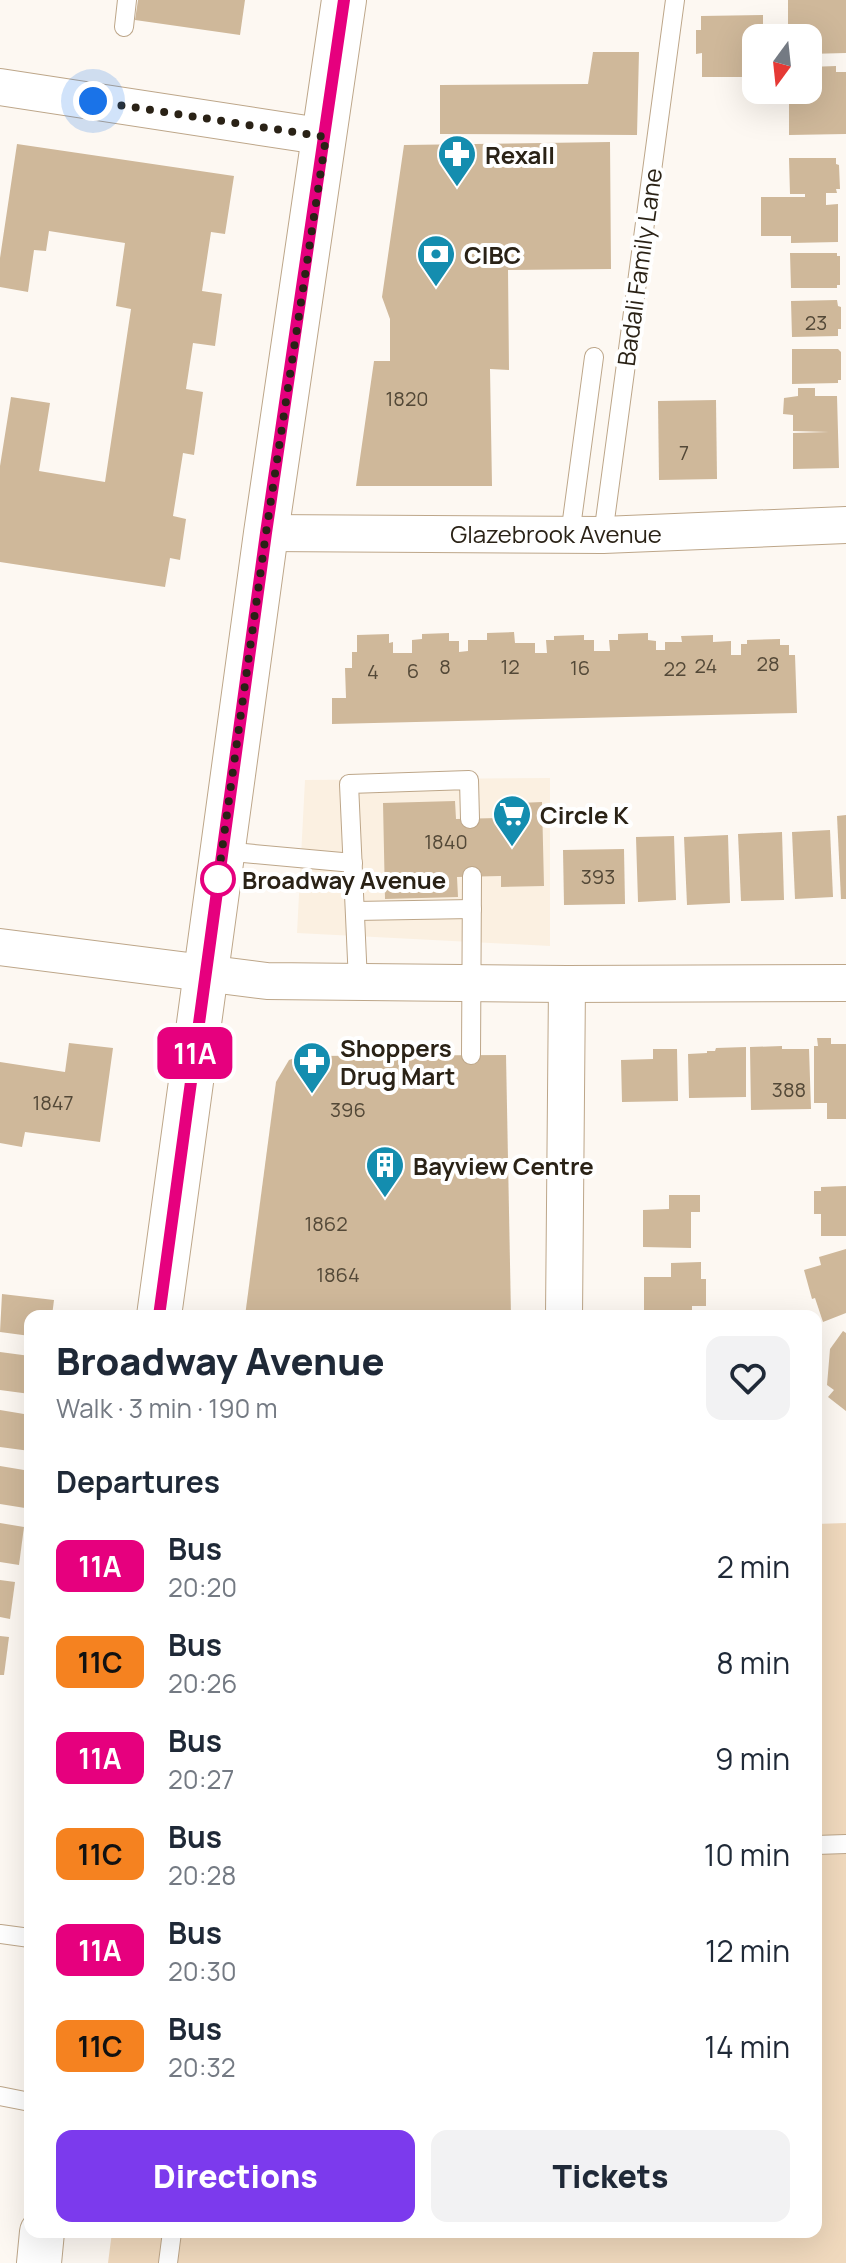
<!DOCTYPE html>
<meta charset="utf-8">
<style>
body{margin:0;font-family:Manrope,sans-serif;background:#f2f2f3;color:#1f2937;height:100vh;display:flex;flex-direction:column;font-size:30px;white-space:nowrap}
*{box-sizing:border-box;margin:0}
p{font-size:26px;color:#747a83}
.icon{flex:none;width:44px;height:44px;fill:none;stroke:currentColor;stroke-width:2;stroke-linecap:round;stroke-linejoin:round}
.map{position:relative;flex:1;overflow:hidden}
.side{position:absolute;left:24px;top:1310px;width:798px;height:928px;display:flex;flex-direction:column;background:#fff;border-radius:16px;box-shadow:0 8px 32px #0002}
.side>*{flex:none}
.badge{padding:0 16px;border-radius:12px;font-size:28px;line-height:52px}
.needle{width:52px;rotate:195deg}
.tools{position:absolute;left:742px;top:24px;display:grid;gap:16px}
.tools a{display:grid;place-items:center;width:80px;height:80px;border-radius:16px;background:#fff;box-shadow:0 8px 32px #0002;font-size:40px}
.you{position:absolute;width:40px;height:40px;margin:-20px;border:6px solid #fff;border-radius:50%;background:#1a73e8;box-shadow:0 0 0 12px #1a73e833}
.map>.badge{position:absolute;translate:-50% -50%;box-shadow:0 0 0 4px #fff}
h2{padding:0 32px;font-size:30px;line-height:72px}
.round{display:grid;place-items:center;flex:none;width:84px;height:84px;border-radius:16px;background:#f2f2f3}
.headline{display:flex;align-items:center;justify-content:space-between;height:136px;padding:0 32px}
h1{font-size:38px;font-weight:800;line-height:60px}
.cta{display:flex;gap:16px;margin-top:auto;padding:16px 32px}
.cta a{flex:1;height:92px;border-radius:16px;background:#7c3aed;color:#fff;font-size:32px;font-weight:800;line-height:92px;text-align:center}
.cta a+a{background:#f2f2f3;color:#1f2937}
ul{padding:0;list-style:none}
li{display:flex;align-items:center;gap:24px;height:96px;padding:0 32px}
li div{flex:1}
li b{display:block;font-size:30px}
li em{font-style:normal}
li .badge{min-width:88px;font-weight:700;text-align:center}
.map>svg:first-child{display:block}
.built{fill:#fbf0e1}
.green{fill:#f0d9bd}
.building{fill:#cfb89a}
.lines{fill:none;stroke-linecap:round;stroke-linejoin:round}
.service-casing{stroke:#bda689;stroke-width:20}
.minor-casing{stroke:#bda689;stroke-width:38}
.secondary-casing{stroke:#bda689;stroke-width:46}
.service{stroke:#fff;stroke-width:18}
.minor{stroke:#fff;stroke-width:36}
.secondary{stroke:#fff;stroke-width:44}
.line-casing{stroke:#fff;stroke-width:18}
.line{stroke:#e6007e;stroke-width:12}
.walk{stroke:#2a2216;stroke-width:8;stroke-dasharray:0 14.4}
.stop-dot{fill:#fff;stroke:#e6007e;stroke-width:4}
.labels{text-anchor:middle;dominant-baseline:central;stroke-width:8;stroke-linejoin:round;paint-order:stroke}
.number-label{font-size:20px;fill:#534837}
.poi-label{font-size:24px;font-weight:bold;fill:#2a2216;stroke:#fff;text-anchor:start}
.street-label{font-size:24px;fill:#2a2216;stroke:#fff}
.stop-label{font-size:24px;font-weight:bold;fill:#2a2216;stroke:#fff;text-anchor:start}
</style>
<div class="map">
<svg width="846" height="2263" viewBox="0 0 846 2263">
<rect width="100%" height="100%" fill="#fdf8f2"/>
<polygon class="built" points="550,778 550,946 297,933 305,780"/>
<polygon class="green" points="846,1523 846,2263 108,2263 112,2232 816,2232 816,1524"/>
<g class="building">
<polygon points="138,0 245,0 240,35 135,20"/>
<polygon points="788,0 846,0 846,53 808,54 808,38 788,38"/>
<polygon points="763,15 763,38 756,38 756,77 702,77 702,53 696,54 696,30 701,30 701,16"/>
<polygon points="593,52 639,52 637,135 440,134 440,85 588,84"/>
<polygon points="836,66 836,72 846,72 846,134 789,135 789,90 808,90 809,67"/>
<polygon points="610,142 611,269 508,270 509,370 490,369 492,486 356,486 374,361 390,361 390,319 382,297 404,145"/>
<polygon points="17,144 234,176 225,234 211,232 202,291 222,294 215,346 193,343 186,389 203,392 194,455 183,453 173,516 186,519 180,560 170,558 165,587 0,562 0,466 11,397 50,403 39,471 105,482 131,309 116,306 125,243 49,231 46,251 34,250 28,292 0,287 0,258"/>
<polygon points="789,158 836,158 836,164 839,165 840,189 836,189 837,193 826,193 826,205 838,204 838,242 791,243 791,236 761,236 761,197 805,197 805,194 790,194"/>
<polygon points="790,253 837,253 837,256 840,256 840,285 837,285 837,288 791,288"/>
<polygon points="837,300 838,306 841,307 841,329 838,329 838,336 792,337 791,301"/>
<polygon points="792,349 838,349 841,352 841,380 838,380 838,383 792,384"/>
<polygon points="798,388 815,388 815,396 837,396 839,468 793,469 793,433 829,432 793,431 793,415 783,414 784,398 798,396"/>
<polygon points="716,400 717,479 659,480 658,401"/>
<polygon points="514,632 515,643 535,643 535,653 547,653 546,640 554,640 554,636 584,635 584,640 594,640 594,651 610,651 609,640 618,640 618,634 648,633 648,640 656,641 656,650 665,650 665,642 682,642 681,636 713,635 713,642 731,641 731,655 741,655 741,644 747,644 747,640 780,639 780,645 789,645 789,655 795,655 797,713 332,724 332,698 346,698 345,668 352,668 352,652 357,652 357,635 389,634 389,643 393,642 393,653 412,653 412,640 422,639 422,634 449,633 449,641 459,641 459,652 468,651 468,640 487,640 487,633"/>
<polygon points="455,801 456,819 498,818 497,804 542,802 544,886 501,887 501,876 457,877 458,897 385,899 383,803"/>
<polygon points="846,815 846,899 841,899 837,816"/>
<polygon points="830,830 833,897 795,899 792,832"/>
<polygon points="782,832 784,900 741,901 738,834"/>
<polygon points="728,835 730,903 687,905 684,837"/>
<polygon points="674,836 676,900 638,902 636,837"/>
<polygon points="624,849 625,904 564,905 563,850"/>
<polygon points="817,1038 831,1038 831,1044 846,1044 846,1119 827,1119 827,1103 814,1103 814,1046 818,1046"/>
<polygon points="69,1043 113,1048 100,1142 25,1132 22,1147 0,1143 0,1062 65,1072"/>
<polygon points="782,1046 782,1049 809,1049 811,1109 751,1110 750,1047"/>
<polygon points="746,1047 746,1097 689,1098 688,1054 707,1053 707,1051 715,1051 716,1048"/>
<polygon points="653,1049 677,1049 678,1101 622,1102 621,1060 653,1059"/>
<polygon points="506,1055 511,1316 245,1316 276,1082 289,1060 300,1056"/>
<polygon points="846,1186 846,1236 821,1236 821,1214 814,1214 814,1191 821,1191 821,1187"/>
<polygon points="669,1195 700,1195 700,1212 691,1212 691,1248 643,1247 643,1210 669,1209"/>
<polygon points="846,1249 846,1313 823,1322 815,1298 812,1299 804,1270 821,1265 819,1257"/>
<polygon points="701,1262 701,1279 706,1279 706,1306 692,1306 692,1313 644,1314 644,1277 671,1277 671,1263"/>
<polygon points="2,1294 54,1300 52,1316 30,1316 30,1336 0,1332"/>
<polygon points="843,1331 846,1333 846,1411 828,1397 834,1390 827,1385 830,1349"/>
<polygon points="0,1352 30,1356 30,1394 0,1390"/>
<polygon points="0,1410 30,1415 30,1451 0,1447"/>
<polygon points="0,1466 30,1471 25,1508 0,1504"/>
<polygon points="0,1523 24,1527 19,1565 0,1562"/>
<polygon points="0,1580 15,1582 10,1619 0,1617"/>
<polygon points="0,1636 9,1637 4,1675 0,1675"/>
</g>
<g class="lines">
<g class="service-casing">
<g id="service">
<polyline points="124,27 127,0"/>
<polyline points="570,535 594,357"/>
<polyline points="603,535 675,0"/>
<polyline points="222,851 353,863"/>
<polyline points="355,911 472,909"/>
<polyline points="358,982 349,784 469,780 470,819"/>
<polyline points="471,1055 472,876"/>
<polyline points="816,1845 846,1844"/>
<polyline points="0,1934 30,1938"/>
<polyline points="0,2096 30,2102"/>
<polyline points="168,2263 172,2232"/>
</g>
</g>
<g class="minor-casing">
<g id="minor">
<polyline points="0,87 326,137"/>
<polyline points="266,533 603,535 846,525"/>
<polyline points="0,947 267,981 567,984 846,983"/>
<polyline points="564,1316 567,984"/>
</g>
</g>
<g class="secondary-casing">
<g id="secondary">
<polyline points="159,1316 266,533 344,0"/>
<polyline points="39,2263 42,2232"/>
</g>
</g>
<use href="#service" class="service"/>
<use href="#minor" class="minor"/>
<use href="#secondary" class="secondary"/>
</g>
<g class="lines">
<g class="line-casing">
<polyline id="line" points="159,1316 266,533 344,0"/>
</g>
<use href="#line" class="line"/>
<polyline class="walk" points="93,101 326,137 266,533 218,879"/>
</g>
<defs>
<g id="pharmacy-pin" transform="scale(2)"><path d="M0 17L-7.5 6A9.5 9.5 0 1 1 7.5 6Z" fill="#148daf" stroke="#fff"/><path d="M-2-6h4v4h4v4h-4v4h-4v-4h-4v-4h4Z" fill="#fff"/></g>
<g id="bank-pin" transform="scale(2)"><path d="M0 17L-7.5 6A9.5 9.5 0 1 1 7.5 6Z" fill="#148daf" stroke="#fff"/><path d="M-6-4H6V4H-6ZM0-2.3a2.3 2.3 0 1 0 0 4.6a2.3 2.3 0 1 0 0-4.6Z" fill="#fff"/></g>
<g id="supermarket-pin" transform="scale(2)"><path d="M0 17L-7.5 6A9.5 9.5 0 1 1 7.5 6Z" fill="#148daf" stroke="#fff"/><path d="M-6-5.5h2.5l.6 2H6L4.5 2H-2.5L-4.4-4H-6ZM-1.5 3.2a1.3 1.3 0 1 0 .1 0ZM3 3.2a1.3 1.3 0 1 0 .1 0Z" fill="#fff"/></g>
<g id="building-pin" transform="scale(2)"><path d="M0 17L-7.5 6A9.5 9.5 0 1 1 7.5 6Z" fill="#148daf" stroke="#fff"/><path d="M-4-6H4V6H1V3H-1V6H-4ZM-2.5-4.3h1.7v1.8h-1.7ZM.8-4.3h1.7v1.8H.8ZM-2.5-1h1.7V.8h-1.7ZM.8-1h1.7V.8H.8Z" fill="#fff"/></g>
</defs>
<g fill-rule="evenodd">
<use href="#pharmacy-pin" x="457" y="154"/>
<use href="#bank-pin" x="436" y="254"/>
<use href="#supermarket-pin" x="512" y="814"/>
<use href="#pharmacy-pin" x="312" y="1061"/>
<use href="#building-pin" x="385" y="1165"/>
</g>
<circle class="stop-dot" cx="218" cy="879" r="16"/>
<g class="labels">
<g class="number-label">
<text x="816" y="322">23</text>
<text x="407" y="398">1820</text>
<text x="684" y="452">7</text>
<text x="768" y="663">28</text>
<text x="706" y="665">24</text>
<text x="445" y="666">8</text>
<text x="510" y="666">12</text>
<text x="580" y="667">16</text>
<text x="675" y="668">22</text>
<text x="413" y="670">6</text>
<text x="373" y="671">4</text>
<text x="446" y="841">1840</text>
<text x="598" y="876">393</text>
<text x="789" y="1089">388</text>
<text x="53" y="1102">1847</text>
<text x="348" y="1109">396</text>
<text x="326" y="1223">1862</text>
<text x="338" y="1274">1864</text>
</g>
<g class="poi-label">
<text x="485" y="154">Rexall</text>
<text x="464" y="254">CIBC</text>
<text x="540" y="814">Circle K</text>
<text x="340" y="1047">Shoppers<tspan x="340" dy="28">Drug Mart</tspan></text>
<text x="413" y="1165">Bayview Centre</text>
</g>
<g class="street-label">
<text transform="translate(639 267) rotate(-82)">Badali Family Lane</text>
<text x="556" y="533">Glazebrook Avenue</text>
</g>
<g class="stop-label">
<text x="242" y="879">Broadway Avenue</text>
</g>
</g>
</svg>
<div class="tools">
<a><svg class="needle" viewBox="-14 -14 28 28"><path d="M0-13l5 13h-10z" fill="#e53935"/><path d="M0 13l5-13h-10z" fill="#747a83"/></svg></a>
</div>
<div class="you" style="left:93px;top:101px"></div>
<b class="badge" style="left:195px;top:1053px;background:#e6007e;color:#fff">11A</b>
<section class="side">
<div class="headline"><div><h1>Broadway Avenue</h1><p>Walk · 3 min · 190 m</p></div><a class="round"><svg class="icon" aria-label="heart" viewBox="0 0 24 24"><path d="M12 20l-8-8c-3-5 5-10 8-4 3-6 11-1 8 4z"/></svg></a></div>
<h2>Departures</h2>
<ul>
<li><span class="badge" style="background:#e6007e;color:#fff">11A</span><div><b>Bus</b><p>20:20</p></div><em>2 min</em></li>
<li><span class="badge" style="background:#f58220;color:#111">11C</span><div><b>Bus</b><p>20:26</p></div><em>8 min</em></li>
<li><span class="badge" style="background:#e6007e;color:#fff">11A</span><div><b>Bus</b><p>20:27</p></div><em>9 min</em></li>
<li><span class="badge" style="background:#f58220;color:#111">11C</span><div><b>Bus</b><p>20:28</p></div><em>10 min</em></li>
<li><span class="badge" style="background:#e6007e;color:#fff">11A</span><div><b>Bus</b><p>20:30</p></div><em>12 min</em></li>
<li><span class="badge" style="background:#f58220;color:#111">11C</span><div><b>Bus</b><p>20:32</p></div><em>14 min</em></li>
</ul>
<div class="cta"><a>Directions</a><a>Tickets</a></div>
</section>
</div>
